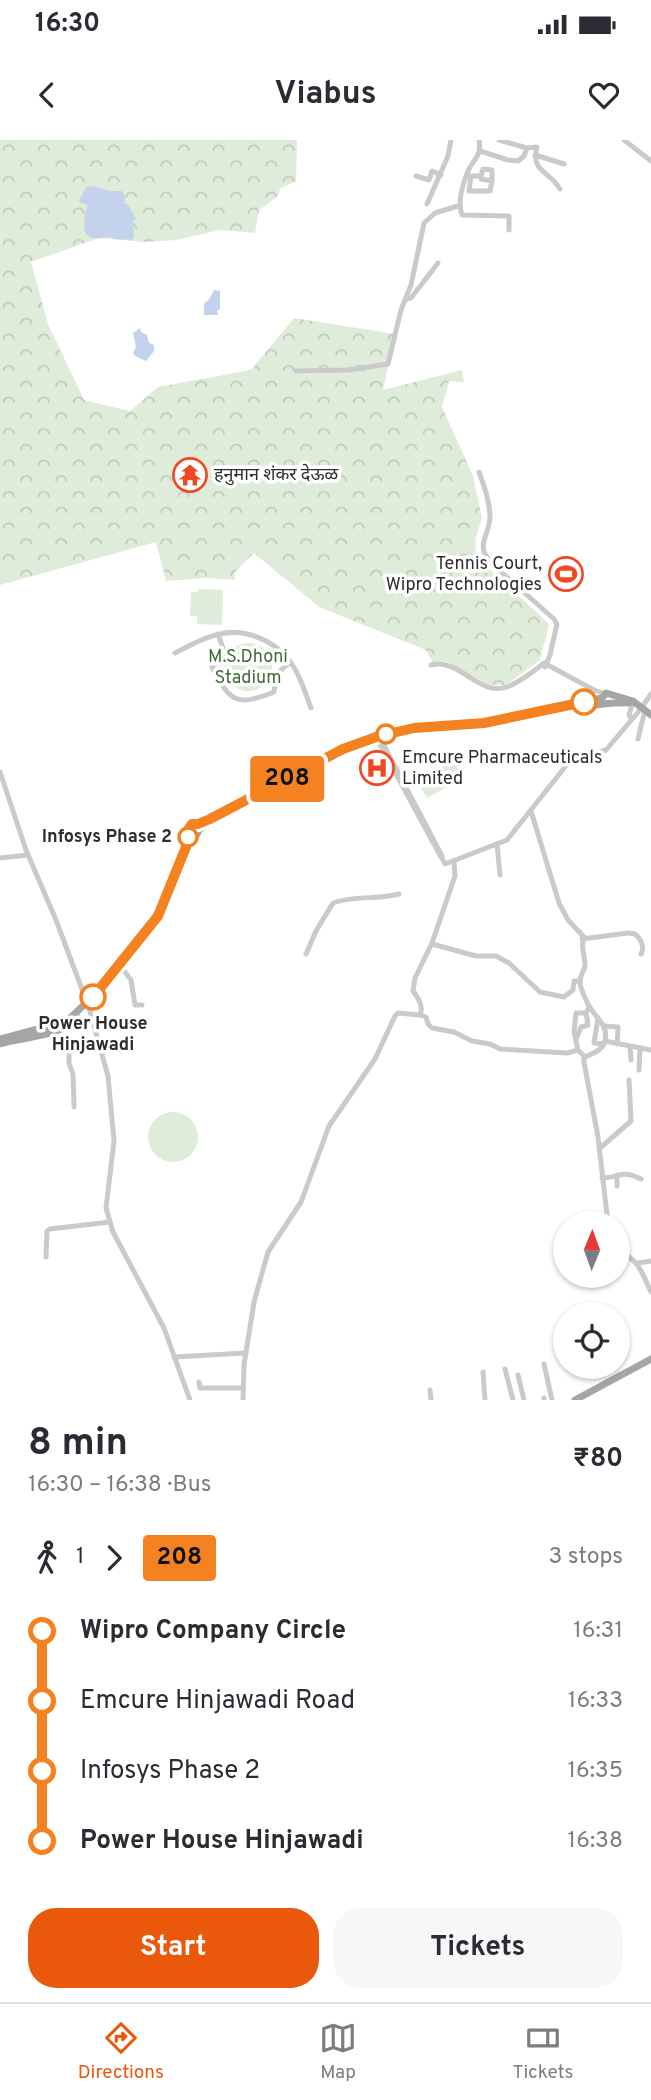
<!DOCTYPE html>
<meta charset="utf-8">
<style>
body{margin:0;font-family:Overpass,"Noto Sans Devanagari",sans-serif;background:#f7f7f7;color:#2b2b33;height:100vh;display:flex;flex-direction:column;font-size:26px;white-space:nowrap}
*{box-sizing:border-box;margin:0}
p{font-size:23px;color:#7c7c81}
.icon{flex:none;width:38px;height:38px;fill:none;stroke:currentColor;stroke-width:2;stroke-linecap:round;stroke-linejoin:round}
.map{position:relative;height:1260px;overflow:hidden}
.sheet{display:flex;flex-direction:column;background:#fff;flex:1}
.sheet>*{flex:none}
.badge{padding:0 14px;border-radius:5px;font-size:24px;line-height:46px}
.needle{width:46px;rotate:1deg}
.controls{position:absolute;left:553px;top:1071px;display:grid;gap:14px}
.controls a{display:grid;place-items:center;width:77px;height:77px;border-radius:50%;background:#fff;box-shadow:0 2px 5px #0004;font-size:35px}
.map>.badge{position:absolute;translate:-50% -50%;box-shadow:0 0 0 4px #fff}
.legs{display:flex;align-items:center;gap:10px;height:77px;padding:0 28px;font-size:23px}
.legs p{margin-inline-start:auto}
.overview{display:flex;align-items:center;justify-content:space-between;height:119px;padding:0 28px}
h1{font-size:38px;font-weight:700;line-height:52px}
.button{display:flex;gap:14px;margin-top:auto;padding:14px 28px}
.button a{flex:1;height:80px;border-radius:28px;background:#ea580c;color:#fff;font-size:28px;font-weight:700;line-height:80px;text-align:center}
.button a+a{background:#f7f7f7;color:#2b2b33}
ul{padding:0 28px;list-style:none}
li{display:flex;align-items:center;gap:24px;height:70px;font-size:26px}
li i{display:grid;place-items:center;width:10px;height:100%;margin:0 9px;background:currentColor}
li i::after{content:'';width:18px;height:18px;margin:-9px;border:5px solid;border-radius:50%;background:#fff}
li p{margin-inline-start:auto}
li:first-child i{background:linear-gradient(#0000 50%,currentColor 0)}
li:last-child i{background:linear-gradient(currentColor 50%,#0000 0)}
.status{display:flex;justify-content:space-between;align-items:center;height:49px;padding:0 35px;background:#fff;direction:ltr}
.status svg{height:19px;fill:currentColor}
header{display:flex;justify-content:space-between;align-items:center;height:91px;padding:0 28px;background:#fff;font-size:32px;font-weight:700}
.tab-bar{display:flex;justify-content:space-around;align-items:center;height:98px;border-top:2px solid #e1e1e2;background:#fff;font-size:19px;color:#7c7c81}
.tab-bar a{display:grid;justify-items:center;gap:4px}
.tab-bar .active{color:#ea580c}
.map>svg:first-child{display:block}
.forest{fill:url(#forest-crowns)}
.park{fill:#deecd9}
.water{fill:#c4d2ed}
.lines{fill:none;stroke-linecap:round;stroke-linejoin:round}
.minor{stroke:#cacaca;stroke-width:5}
.major{stroke:#a5a5a5;stroke-width:7}
.line-1-casing{stroke:#fff;stroke-width:16}
.line-1{stroke:#f58220;stroke-width:10}
.stop-1-dot{fill:#fff;stroke:#f58220;stroke-width:3.5}
.labels{text-anchor:middle;dominant-baseline:central;stroke-width:7;stroke-linejoin:round;paint-order:stroke}
.poi-label{font-size:18px;fill:#2d2d2d;stroke:#fff;text-anchor:start}
.park-label{font-size:18px;fill:#436b38;stroke:#fff}
.stop-label{font-size:18px;font-weight:bold;fill:#2d2d2d;stroke:#fff;text-anchor:end}
</style>
<div class="status"><b>16:30</b><svg viewBox="0 0 49 12"><path d="M0 12V9h3v3zM5 12V6h3v6zM10 12V3h3v9zM15 12V0h3v12zM26 1h20v11H26zM47 4h2v5h-2z"/></svg></div>
<header><svg class="icon" aria-label="back" viewBox="0 0 24 24"><path d="M15 5l-7 7 7 7"/></svg>Viabus<svg class="icon" aria-label="heart" viewBox="0 0 24 24"><path d="M12 20l-8-8c-3-5 5-10 8-4 3-6 11-1 8 4z"/></svg></header>
<div class="map">
<svg width="651" height="1260" viewBox="0 0 651 1260">
<defs>
<pattern id="forest-crowns" width="20" height="18" patternUnits="userSpaceOnUse" patternTransform="scale(1.75)"><rect width="20" height="18" fill="#deecd9"/><path d="M2 6a3 3 0 1 1 6 0M12 15a3 3 0 1 1 6 0" fill="none" stroke="#bfcbbb"/></pattern>
</defs>
<rect width="100%" height="100%" fill="#fff"/>
<g class="forest">
<polygon points="0,0 297,0 296,41 280,49 278,56 259,70 255,93 220,90 176,100 145,102 99,98 31,122 48,184 84,260 130,271 158,247 251,230 294,178 395,194 383,250 462,230 464,242 449,241 442,267 473,336 482,378 475,400 476,411 483,423 549,484 540,520 506,545 489,545 447,522 433,523 426,510 319,467 254,413 235,432 235,440 207,438 166,441 156,402 0,445"/>
<polygon points="454,621 463,638 427,658 417,641"/>
</g>
<g class="park">
<polygon points="198,449 223,450 222,485 197,484 197,476 190,476 191,452 198,452"/>
<circle cx="248" cy="527" r="24"/>
<circle cx="173" cy="997" r="25"/>
</g>
<g class="water">
<path d="M92,46l19,5h11l3,5 -1,7 5,3 7,13 -3,2 1,16 -2,3 -18,-1 -3,-2c-5,0 -12,2 -17,1 -15,0 -9,-26 -6,-33l-7,-2 -2,-2 7,-14z"/>
<polygon points="214,150 220,151 220,169 217,171 218,175 204,175 204,164 210,158"/>
<polygon points="140,188 141,192 147,195 149,203 154,205 154,211 146,221 135,216 133,213 136,207 133,193"/>
</g>
<g class="lines">
<g class="minor">
<path d="M479,0c3,16 -5,18 -11,31 -5,13 -11,30 -6,44l47,1v14"/>
<polyline points="499,0 527,8"/>
<polyline points="624,0 651,21"/>
<path d="M480,11l28,9 10,1 6,-5 3,-8 10,-1c-7,25 13,24 23,42"/>
<polyline points="535,15 564,24"/>
<polyline points="416,36 429,40 432,31 441,35"/>
<polyline points="467,36 481,36 481,39 492,41 490,51 469,51 471,36"/>
<polyline points="481,36 483,29 492,30 492,41"/>
<polyline points="427,64 448,16 451,0"/>
<polyline points="405,160 411,158 438,123"/>
<polyline points="296,231 348,230 388,224 401,170 411,145 424,83 435,73 458,66"/>
<path d="M479,332c5,13 11,30 11,45 -1,21 -16,27 2,47l62,55 3,5 -7,31 -5,12"/>
<path d="M218,494l6,17v6l-12,10c18,35 24,40 62,25 3,-22 0,-15 16,-30"/>
<path d="M175,513c14,-7 29,-16 45,-19 24,-6 53,6 68,25 11,13 17,33 23,49"/>
<path d="M431,525c28,-8 48,32 76,22 13,-5 27,-16 37,-24l50,27 11,4"/>
<polyline points="642,567 651,554"/>
<polyline points="630,577 629,575 632,565"/>
<polyline points="376,597 441,717 442,716 379,596"/>
<polyline points="638,599 644,574"/>
<polyline points="0,632 26,710 56,780 89,868 108,936 114,1001 106,1068 113,1092 164,1188 190,1260"/>
<path d="M531,671l28,92 9,17 16,17c-4,10 1,18 1,28 0,5 -5,10 -5,16 0,6 4,15 7,21 6,15 22,21 18,39 -3,11 -14,12 -21,17v4l14,75 10,86"/>
<polyline points="497,704 500,735"/>
<polyline points="441,716 445,724 507,700 569,622 606,610 640,570"/>
<polyline points="0,718 28,715"/>
<path d="M582,799l46,-6 7,1c6,5 10,13 6,20"/>
<polyline points="432,804 476,816 496,816 509,823 540,852 564,857 573,850 574,841 580,841"/>
<path d="M306,814l10,-23 17,-28c21,-8 44,-3 66,-9"/>
<polyline points="122,828 131,840 135,865 142,865"/>
<polyline points="420,875 426,877 428,884 432,888 454,892 472,901 490,904 500,909 567,913 578,910 585,917"/>
<polyline points="598,878 594,903 604,904"/>
<polyline points="604,886 618,887 617,904"/>
<polyline points="576,899 581,887 588,885 586,873"/>
<polyline points="605,901 651,910"/>
<polyline points="630,907 631,920"/>
<polyline points="578,910 574,892 576,873 586,873 589,867"/>
<polyline points="639,930 640,908"/>
<polyline points="74,967 73,934 69,923 69,912 98,903"/>
<polyline points="599,1009 631,981 629,940"/>
<polyline points="617,1035 617,1046"/>
<path d="M602,1038c20,0 18,-9 39,1"/>
<path d="M618,1110c23,13 22,19 33,42"/>
<polyline points="46,1117 47,1091 50,1089 110,1082"/>
<polyline points="638,1123 651,1121"/>
<polyline points="174,1217 246,1213"/>
<polyline points="544,1224 552,1260"/>
<polyline points="505,1229 513,1260"/>
<polyline points="483,1232 485,1260"/>
<polyline points="518,1235 524,1260"/>
<polyline points="199,1242 200,1248 242,1248"/>
<polyline points="430,1250 431,1260"/>
<polyline points="544,1258 544,1260"/>
<path d="M243,1260l1,-35 10,-63 14,-50 33,-50 28,-76 46,-67 20,-43 3,-3 22,2c4,-9 -2,-17 -7,-24l2,-13 17,-35 23,-67 -1,-15"/>
</g>
<g class="major">
<path d="M586,567c12,-3 32,-5 43,-4"/>
<polyline points="190,706 200,689 212,682"/>
<polyline points="0,899 67,881 102,848 158,776 186,707 189,687 192,684 198,684 210,679 343,609 379,596 414,588 484,583 602,558 606,553 633,561 651,575"/>
<path d="M0,904c25,-7 58,-7 78,-26"/>
<polyline points="575,1260 651,1219"/>
</g>
</g>
<g class="lines">
<g class="line-1-casing">
<polyline id="line-1" points="93,857 158,776 186,707 189,688 192,684 198,684 210,679 343,609 379,596 414,588 484,583 584,562"/>
</g>
<use href="#line-1" class="line-1"/>
</g>
<defs>
<g id="temple-ring" transform="scale(1.75)"><circle r="9.5" fill="#fff" stroke="#ef4923" stroke-width="1.5"/><path d="M0-6L5-2H3V0L6.5 2.5H4V6H1.5V3h-3V6H-4V2.5H-6.5L-3 0V-2H-5Z" fill="#ef4923"/></g>
<g id="stadium-ring" transform="scale(1.75)"><circle r="9.5" fill="#fff" stroke="#ef4923" stroke-width="1.5"/><path d="M0-5a6.5 5 0 1 0 0 10a6.5 5 0 1 0 0-10ZM-3.5-1.8h7v3.6h-7Z" fill="#ef4923"/></g>
<g id="hospital-ring" transform="scale(1.75)"><circle r="9.5" fill="#fff" stroke="#ef4923" stroke-width="1.5"/><path d="M-5-5h3v3.5h4V-5h3V5h-3V1.5h-4V5h-3Z" fill="#ef4923"/></g>
</defs>
<g fill-rule="evenodd">
<use href="#temple-ring" x="190" y="335"/>
<use href="#stadium-ring" x="566" y="434"/>
<use href="#hospital-ring" x="377" y="628"/>
</g>
<g class="stop-1-dot">
<circle cx="584" cy="562" r="12"/>
<circle cx="386" cy="594" r="9"/>
<circle cx="188" cy="697" r="9"/>
<circle cx="93" cy="857" r="12"/>
</g>
<g class="labels">
<g class="poi-label">
<text x="214" y="335">हनुमान शंकर देऊळ</text>
<text x="542" y="424" text-anchor="end">Tennis Court,<tspan x="542" dy="21">Wipro Technologies</tspan></text>
<text x="402" y="618">Emcure Pharmaceuticals<tspan x="402" dy="21">Limited</tspan></text>
</g>
<g class="park-label">
<text x="248" y="517">M.S.Dhoni<tspan x="248" dy="21">Stadium</tspan></text>
</g>
<g class="stop-label">
<text x="172" y="697">Infosys Phase 2</text>
<text x="93" y="884" text-anchor="middle">Power House<tspan x="93" dy="21">Hinjawadi</tspan></text>
</g>
</g>
</svg>
<div class="controls">
<a><svg class="needle" viewBox="-14 -14 28 28"><path d="M0-13l5 13h-10z" fill="#e53935"/><path d="M0 13l5-13h-10z" fill="#7c7c81"/></svg></a>
<a><svg class="icon" aria-label="locate" viewBox="0 0 24 24"><circle cx="12" cy="12" r="6"/><path d="M12 2v4M12 18v4M2 12h4M18 12h4"/></svg></a>
</div>
<b class="badge" style="left:287px;top:639px;background:#f58220;color:#111">208</b>
</div>
<section class="sheet">
<div class="overview"><div><h1>8 min</h1><p>16:30 – 16:38 · Bus</p></div><b>₹80</b></div>
<div class="legs"><svg class="icon" aria-label="walk" viewBox="0 0 24 24"><circle cx="13" cy="4" r="2"/><path d="M13 8l-2 6 4 7M11 14l-3 7M7 12l3-4h3l4 4"/></svg>1<svg class="icon" aria-label="forward" viewBox="0 0 24 24"><path d="M9 5l7 7-7 7"/></svg><b class="badge" style="background:#f58220;color:#111">208</b><p>3 stops</p></div>
<ul>
<li><i style="color:#f58220"></i><b>Wipro Company Circle</b><p>16:31</p></li>
<li><i style="color:#f58220"></i><span>Emcure Hinjawadi Road</span><p>16:33</p></li>
<li><i style="color:#f58220"></i><span>Infosys Phase 2</span><p>16:35</p></li>
<li><i style="color:#f58220"></i><b>Power House Hinjawadi</b><p>16:38</p></li>
</ul>
<div class="button"><a>Start</a><a>Tickets</a></div>
</section>
<nav class="tab-bar">
<a class="active"><svg class="icon" aria-label="directions" viewBox="0 0 24 24"><path d="M12 3l9 9-9 9-9-9zM9 14v-3h6M13 9l2 2-2 2"/></svg>Directions</a>
<a><svg class="icon" aria-label="map" viewBox="0 0 24 24"><path d="M3 6l6-2 6 2 6-2v14l-6 2-6-2-6 2zM9 4v14M15 6v14"/></svg>Map</a>
<a><svg class="icon" aria-label="tickets" viewBox="0 0 24 24"><path d="M3 7h18v10H3zM15 7v10"/></svg>Tickets</a>
</nav>
